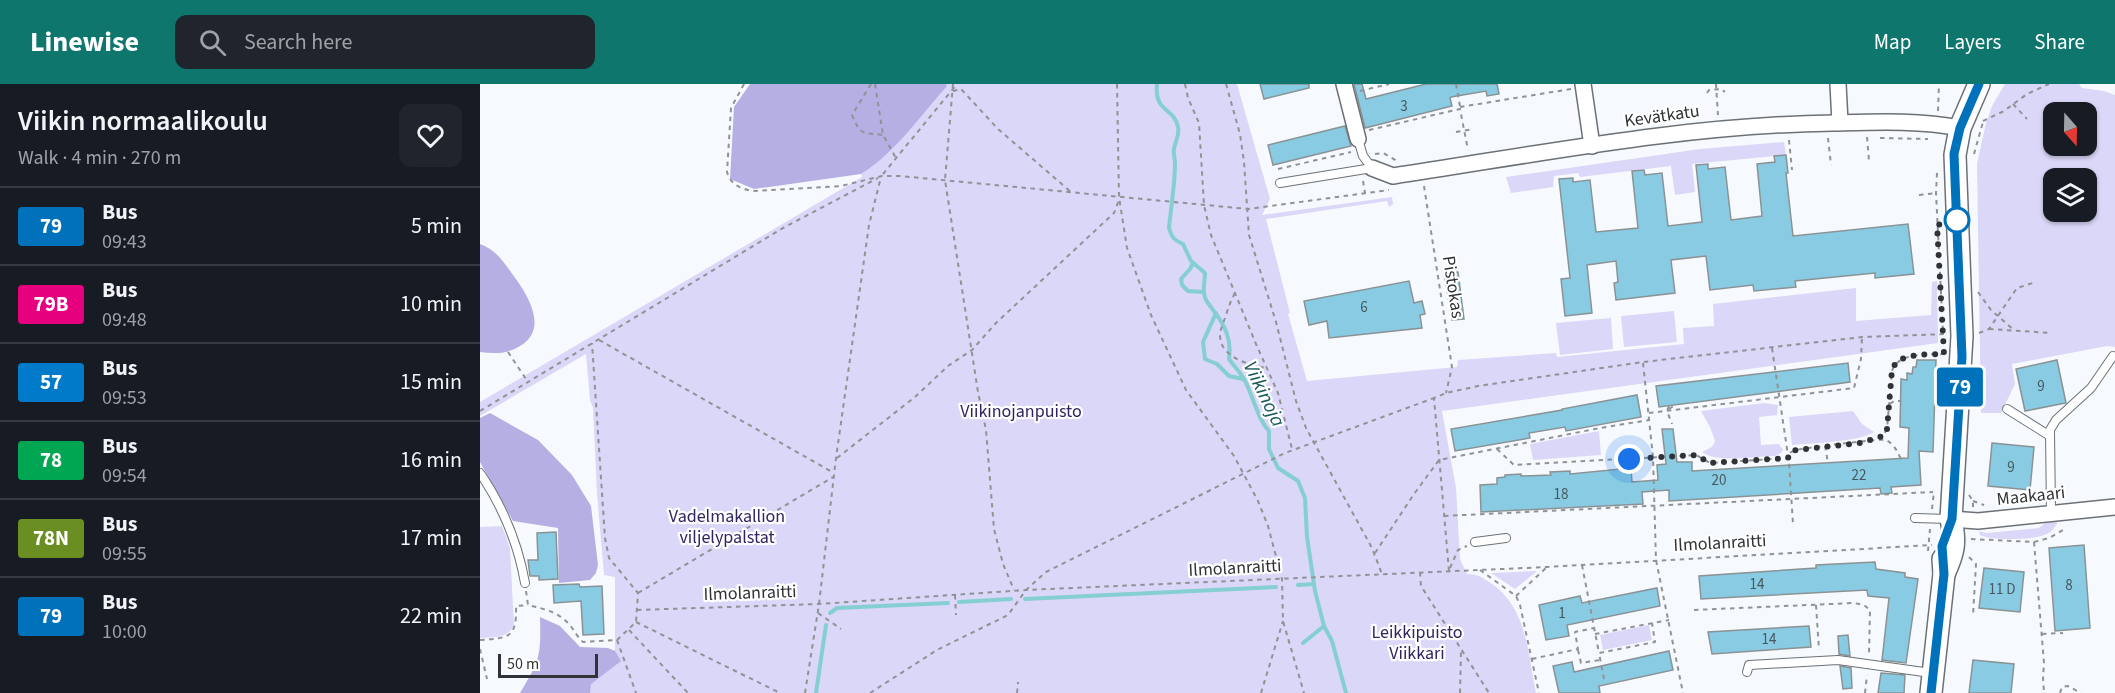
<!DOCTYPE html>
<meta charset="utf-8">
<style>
body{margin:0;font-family:"Source Sans 3",sans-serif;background:#20242c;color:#f1f3f6;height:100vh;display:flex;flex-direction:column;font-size:22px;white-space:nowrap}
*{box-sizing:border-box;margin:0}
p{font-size:20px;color:#9ea1a6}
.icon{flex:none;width:33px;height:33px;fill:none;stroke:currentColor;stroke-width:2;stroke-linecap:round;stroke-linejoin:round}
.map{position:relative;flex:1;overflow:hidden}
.side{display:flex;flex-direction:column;background:#171b24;width:480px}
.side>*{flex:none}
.badge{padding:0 12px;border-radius:4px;font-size:21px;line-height:39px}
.needle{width:39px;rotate:160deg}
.fabs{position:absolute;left:1563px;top:18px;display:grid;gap:12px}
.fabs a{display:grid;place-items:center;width:54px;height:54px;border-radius:12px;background:#171b24;box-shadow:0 2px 4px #0004;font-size:30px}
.scale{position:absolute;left:18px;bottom:15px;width:100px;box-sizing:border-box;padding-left:6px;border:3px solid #303335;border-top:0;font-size:16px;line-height:21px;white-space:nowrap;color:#303335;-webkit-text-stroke:4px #fff;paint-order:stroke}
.you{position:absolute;width:30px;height:30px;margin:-15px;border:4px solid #fff;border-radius:50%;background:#1a73e8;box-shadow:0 0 0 9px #1a73e833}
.map>.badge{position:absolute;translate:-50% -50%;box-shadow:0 0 0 3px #fff}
.round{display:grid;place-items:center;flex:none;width:63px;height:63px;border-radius:12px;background:#20242c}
.summary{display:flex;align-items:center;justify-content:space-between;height:102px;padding:0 18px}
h1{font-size:28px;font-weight:600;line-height:45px}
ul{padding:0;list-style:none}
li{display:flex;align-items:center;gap:18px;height:78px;padding:0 18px;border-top:2px solid #363941}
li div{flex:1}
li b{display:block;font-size:22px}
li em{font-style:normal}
li .badge{min-width:66px;font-weight:700;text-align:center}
header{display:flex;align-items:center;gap:36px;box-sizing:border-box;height:84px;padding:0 30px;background:#0f766e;color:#fff}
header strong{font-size:28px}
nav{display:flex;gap:33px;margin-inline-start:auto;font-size:21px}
.search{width:420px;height:54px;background:#20242c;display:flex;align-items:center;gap:15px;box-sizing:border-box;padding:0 21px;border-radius:12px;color:#9ea1a6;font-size:22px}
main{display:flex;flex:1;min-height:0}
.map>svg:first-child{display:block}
.green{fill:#dad7f8;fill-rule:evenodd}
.forest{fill:#b5afe4}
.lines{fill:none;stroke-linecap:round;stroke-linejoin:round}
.stream{stroke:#85cfd3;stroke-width:4}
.building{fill:#89cbe2;stroke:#8a9295;stroke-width:1.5}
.lane-casing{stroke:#6b7176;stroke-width:10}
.street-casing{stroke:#6b7176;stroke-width:18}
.secondary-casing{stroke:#6b7176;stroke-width:24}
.path{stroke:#909396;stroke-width:2;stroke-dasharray:4.5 4.5;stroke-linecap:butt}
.lane{stroke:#fff;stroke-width:8}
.street{stroke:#fff;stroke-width:15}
.secondary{stroke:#fff;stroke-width:21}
.path-bridge{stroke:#909396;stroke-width:2;stroke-dasharray:4.5 4.5;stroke-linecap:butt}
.line-casing{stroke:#fff;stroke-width:14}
.line{stroke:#0072bc;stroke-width:9}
.walk{stroke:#303335;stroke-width:6;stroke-dasharray:0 10.8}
.stop-dot{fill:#fff;stroke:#0072bc;stroke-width:3}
.labels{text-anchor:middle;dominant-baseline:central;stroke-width:4.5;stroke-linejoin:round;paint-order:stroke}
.number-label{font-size:15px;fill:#465960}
.street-label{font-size:18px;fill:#303335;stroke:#fff}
.park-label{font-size:18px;fill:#322462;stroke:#fff}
.water-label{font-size:20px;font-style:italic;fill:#1b5a5d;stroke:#fff}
</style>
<header>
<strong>Linewise</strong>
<div class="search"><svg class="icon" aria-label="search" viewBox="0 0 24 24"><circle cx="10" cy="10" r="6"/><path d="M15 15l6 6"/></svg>Search here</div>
<nav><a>Map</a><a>Layers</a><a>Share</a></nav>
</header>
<main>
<section class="side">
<div class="summary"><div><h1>Viikin normaalikoulu</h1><p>Walk · 4 min · 270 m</p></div><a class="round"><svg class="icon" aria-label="heart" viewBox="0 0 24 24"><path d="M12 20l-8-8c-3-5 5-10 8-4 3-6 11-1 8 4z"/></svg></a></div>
<ul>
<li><span class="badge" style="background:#0072bc;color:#fff">79</span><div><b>Bus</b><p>09:43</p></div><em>5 min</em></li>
<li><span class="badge" style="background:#e6007e;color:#fff">79B</span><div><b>Bus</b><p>09:48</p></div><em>10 min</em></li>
<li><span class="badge" style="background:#007ac9;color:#fff">57</span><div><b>Bus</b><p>09:53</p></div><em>15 min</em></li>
<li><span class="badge" style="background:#00a651;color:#fff">78</span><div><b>Bus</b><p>09:54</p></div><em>16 min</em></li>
<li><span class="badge" style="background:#6b8e23;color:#fff">78N</span><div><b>Bus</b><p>09:55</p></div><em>17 min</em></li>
<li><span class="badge" style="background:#0072bc;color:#fff">79</span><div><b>Bus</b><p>10:00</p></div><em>22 min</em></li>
</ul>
</section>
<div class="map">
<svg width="1635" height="609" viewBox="0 0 1635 609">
<rect width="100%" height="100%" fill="#f6fafe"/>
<g class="green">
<path d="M466,0h291l33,115 -8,16 130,-18 1,7 -4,3 -2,-6 -121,18 24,94 -2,1 19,67 150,-14 1,-7 98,-7 1,4 127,-13 -1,-16 31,-2 -1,-22 143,-16v33l75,-6 1,-33 5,-1 1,62 -496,68 14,77 4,71 7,15c11,0 16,4 25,10 35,24 36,70 44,109h-1006l25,-27 60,-16v-73l-11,-2 -7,-81 -4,-86 -3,-8 -4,-46 -106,62v-14l382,-225 -1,-3 12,-8z"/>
<path d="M1525,0h74l3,4 22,3 11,4v252l-8,-1 -95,18 3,20 -14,29h-20l-4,-249 9,-41 6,-17zM1574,28h32v34h-32zM1574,94h32v34h-32z"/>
<polygon points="1304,58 1306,71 1212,80 1215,108 1195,111 1191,82 1100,93 1098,89 1074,92 1073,103 1031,109 1026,93 1220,65"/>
<polygon points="1194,227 1197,258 1144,263 1141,232"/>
<polygon points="1131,234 1133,265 1080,271 1076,239"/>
<path d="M1284,319l14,2 -1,10 -18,2 2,28 18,-1 4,6 -2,3 -6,3c-19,0 -57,8 -73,-4l10,-5 3,-6 -5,-14 -9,-16z"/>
<path d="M1373,327l9,13 12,8c-15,10 -62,11 -82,13l-3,-28z"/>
<polygon points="1119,347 1121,371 1053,376 1050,360"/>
<path d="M1577,437v3c-3,4 -6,8 -10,10 -12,6 -56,7 -67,1l-1,-4 7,2 53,-5 6,-5z"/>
<path d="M22,442l8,22 4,78c-8,13 -20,11 -34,12v-111z"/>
<polygon points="1057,487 1035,505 1011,489"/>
<polygon points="1169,541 1172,556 1123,566 1120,551"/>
</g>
<g class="forest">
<path d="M270,0h196l1,2c-27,30 -52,67 -86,88l-107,15 -24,-10 4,-72z"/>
<path d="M0,160c15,5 24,18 33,31 15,20 36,54 7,71 -13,8 -26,8 -40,6z"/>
<polygon points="10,329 58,356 92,391 111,422 118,481 116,489 110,496 79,499 78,444 33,437 0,378 0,334"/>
<path d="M60,533l20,9 20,21 28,1 7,3 6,10 -30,23 -1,9h-70c20,-33 21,-37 20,-76z"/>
</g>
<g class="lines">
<g class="stream">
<path d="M677,0c-3,29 17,23 21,43 2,8 -3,14 -4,22 -1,5 1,10 1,14 0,21 -4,44 -6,65 3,10 5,12 14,16l8,17 14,12c0,8 -3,18 0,24 1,5 5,8 8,13 12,15 19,30 16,49 5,7 11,13 15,20 9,16 13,39 25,52v18l9,19 20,13 7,17 2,39 8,54 9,35 8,15 14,52"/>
<polyline points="713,179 710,185 701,195 702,201 708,207 723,208"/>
<polyline points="736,229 723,258 725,275 737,280 749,292 763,295"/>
<polyline points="818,501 834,500"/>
<polyline points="545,515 796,503"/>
<polyline points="479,518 531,515"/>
<polyline points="350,529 357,524 468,519"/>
<polyline points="823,559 844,542"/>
<polyline points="336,609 346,541"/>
</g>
</g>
<g class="building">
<polygon points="780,0 829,0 829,4 784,15"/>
<polygon points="874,0 882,0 886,15 946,0 1017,0 1019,10 1007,12 1006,7 971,13 970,14 972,22 885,44"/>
<polygon points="865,42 871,62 793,81 788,61"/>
<polygon points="1306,71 1308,89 1306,89 1313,152 1428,140 1434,190 1395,194 1395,189 1315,197 1316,203 1274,207 1273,201 1230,206 1226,172 1191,176 1195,209 1136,216 1134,199 1138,198 1136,177 1107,181 1112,229 1085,232 1081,195 1090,194 1079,95 1093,94 1093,98 1110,96 1116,148 1158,144 1152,87 1164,86 1165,91 1182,89 1188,142 1222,138 1216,81 1228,80 1228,85 1245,83 1251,136 1282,132 1277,80 1295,78 1294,72"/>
<polygon points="978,188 984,235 972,236 964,189"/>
<polygon points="929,197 934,219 942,217 945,230 940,231 942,244 849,254 847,237 829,241 824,217"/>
<polygon points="1437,276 1456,276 1453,368 1439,367 1441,401 1411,403 1412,409 1401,410 1400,404 1189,417 1189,406 1162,408 1163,420 1001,428 1000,401 1017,400 1017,394 1025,393 1025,391 1041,390 1041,392 1071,391 1070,388 1090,387 1090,390 1151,384 1152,398 1178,396 1177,381 1186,380 1182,345 1193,345 1197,378 1212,378 1212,387 1428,374 1429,344 1420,343 1421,295 1427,296 1427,289 1432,290 1433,283 1436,283"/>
<polygon points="1577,276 1586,319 1545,327 1536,285"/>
<polygon points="1368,279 1370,298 1179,323 1176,302"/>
<polygon points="1157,311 1161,333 1086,347 1085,343 1049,349 1050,354 975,367 971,345 1082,326 1082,325"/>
<polygon points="1512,359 1554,363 1550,406 1508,402"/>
<polygon points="76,448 78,495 59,496 59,492 50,492 48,476 58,476 57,449"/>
<polygon points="1604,461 1610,544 1575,547 1569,464"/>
<polygon points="1395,478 1396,485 1425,489 1425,493 1438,495 1426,579 1402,576 1409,514 1388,512 1387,506 1221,515 1219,492 1336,484 1336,481"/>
<polygon points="1504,484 1544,488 1540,528 1499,524"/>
<polygon points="99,500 100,503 122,502 124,550 103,551 101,517 74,519 73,501"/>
<polygon points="1177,504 1180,522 1087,541 1089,552 1066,556 1059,521 1100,512 1102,519"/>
<polygon points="1329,542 1331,563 1232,570 1228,548"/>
<polygon points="1368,551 1370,572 1359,570 1358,552"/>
<polygon points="1189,567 1193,586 1119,602 1120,609 1079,609 1073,582 1092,578 1094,588"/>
<polygon points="1493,576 1534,580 1531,609 1489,609"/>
<polygon points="1360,582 1371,584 1372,604 1363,605"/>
<polygon points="1401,589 1425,591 1424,609 1398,609"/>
</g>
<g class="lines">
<g class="lane-casing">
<g id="lane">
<polyline points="878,55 883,72 892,84"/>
<polyline points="800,99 892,84"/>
<polyline points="1527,325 1570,352"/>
<path d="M0,389c23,34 38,70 45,110"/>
<polyline points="1571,430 1570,346 1576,336 1611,304 1633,272"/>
<polyline points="1435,434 1470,435"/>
<polyline points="995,458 1026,454"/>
<polyline points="1267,588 1269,581 1358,576 1451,589"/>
</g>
</g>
<g class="street-casing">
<g id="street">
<polyline points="864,0 878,55"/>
<polyline points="1103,0 1112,62"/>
<polyline points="1358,0 1360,38"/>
<path d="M892,84l21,8c146,-22 292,-51 440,-53 42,-1 86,-3 127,5"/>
<polyline points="1471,435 1498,437 1635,423"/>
</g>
</g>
<g class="secondary-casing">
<g id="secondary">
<path d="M1464,490c10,-22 12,-31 7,-55l11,-183 -7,-181 5,-27 19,-44"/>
<polyline points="1451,609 1464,490 1463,475"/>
</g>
</g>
<g class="path">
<path d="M264,0l-13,24 -4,64c4,13 13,16 25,19l89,-5 41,-10h18l348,33 141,-19"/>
<path d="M391,0l-19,31c9,21 9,17 31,20"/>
<polyline points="395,0 403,51 416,74"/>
<polyline points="473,0 465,96 498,308 506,346 514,445 523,480 534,506"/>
<polyline points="637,0 639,113 647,164 671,231 706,306 754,372 778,417 788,442 802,495 803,537 824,609"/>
<polyline points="705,0 708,14 719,39 724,121 731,151 776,260 798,309 812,365"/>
<polyline points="746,0 760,50 764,78 769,151 796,238 816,317 826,344 892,464 902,490"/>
<polyline points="976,0 980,22"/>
<polyline points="1236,0 1238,31"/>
<polyline points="473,7 481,5 518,45 591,108"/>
<polyline points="880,7 909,0"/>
<polyline points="1227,9 1229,6 1241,5 1245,8"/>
<polyline points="1533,20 1547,35"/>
<polyline points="980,23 1091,5"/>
<polyline points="1458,27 1459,0"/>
<polyline points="1503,37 1524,27 1547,10 1569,0"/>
<polyline points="889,46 980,25 988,66"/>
<polyline points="976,48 993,45"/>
<polyline points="1387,53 1389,77"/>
<polyline points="1348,54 1351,81"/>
<polyline points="1400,54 1448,55"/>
<polyline points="1309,56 1312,86"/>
<polyline points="895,70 903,69 917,77"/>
<polyline points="1494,70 1503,38"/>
<polyline points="798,85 871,68"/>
<polyline points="1457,89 1456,109 1463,248"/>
<polyline points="403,90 477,0"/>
<polyline points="883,97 885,109"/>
<polyline points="944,102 972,283 966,309"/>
<polyline points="1439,111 1456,109"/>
<polyline points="1498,208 1511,226 1535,247"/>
<path d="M755,209c-5,9 -7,16 -10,25 -2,6 -5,12 -5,18 1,22 29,29 47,32"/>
<polyline points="1509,245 1572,249"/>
<polyline points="1499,249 1509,245 1537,204 1556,198"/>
<polyline points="119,256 354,389"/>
<polyline points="1292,264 1309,378 1313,440"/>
<polyline points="28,268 48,298"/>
<polyline points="1163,279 1173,373 1176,476 1203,609"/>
<polyline points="1410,320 1414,317 1420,317"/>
<polyline points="1189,325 1195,321"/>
<polyline points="0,327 303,144 398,94"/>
<polyline points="1169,329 1374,304 1381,275 1382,253"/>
<path d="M1398,354l5,-2 4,-7 5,-58c6,-19 35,-16 52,-17"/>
<polyline points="1345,362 1348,379"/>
<path d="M1017,365l17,16 182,-10 14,8 78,-5 1,-5 7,-3c10,-2 85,-12 90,-10 8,4 11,11 15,19"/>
<polyline points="357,374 435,313 468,282 492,266 516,239 634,129 639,116"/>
<polyline points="1489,411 1493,417 1493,423"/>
<polyline points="1493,417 1504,421"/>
<polyline points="1452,425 1454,407"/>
<polyline points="964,432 1453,408"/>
<polyline points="1491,455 1554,458 1569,454 1585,445"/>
<polyline points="1554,458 1564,579 1563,594 1564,609"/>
<polyline points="1448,467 1450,445"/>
<polyline points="895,469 934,410 959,376 1120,344 1169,336"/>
<polyline points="1489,473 1496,480 1493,532"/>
<polyline points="1102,481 1119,569"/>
<polyline points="970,484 978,466 987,462"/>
<polyline points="1000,486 1036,512 1040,521 1059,609"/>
<polyline points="969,487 954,314 966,309 998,302 1163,278 1382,253 1466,250"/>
<polyline points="940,488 941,502 1009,609"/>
<path d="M46,507l2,14c16,4 28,6 40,18 6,6 8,13 15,19l34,-2 19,-18 2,-29 -29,-35 -4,-20 -13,-195"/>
<polyline points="158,509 353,393"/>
<polyline points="475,511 476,531"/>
<polyline points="1036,512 1067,483"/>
<polyline points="1336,521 1339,566"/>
<polyline points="157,526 339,520 546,506 1067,483 1452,461"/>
<polyline points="1214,526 1374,519 1384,521 1390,526 1389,570"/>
<polyline points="338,529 361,545"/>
<polyline points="156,538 300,609"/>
<polyline points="149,546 208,609"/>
<polyline points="1115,550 1189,536"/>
<polyline points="1562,550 1583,549"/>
<path d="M0,556c29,-2 37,-2 36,-34l12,-1"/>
<polyline points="137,556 156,609"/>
<polyline points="0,565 7,595"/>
<polyline points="1098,566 1101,579 1120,576"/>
<polyline points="1052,575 1098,565 1095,548 1114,544"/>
<polyline points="1124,595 1119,569 1175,558 1172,539"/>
<polyline points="325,609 339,520 356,374 389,141 401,93"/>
<polyline points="390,609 457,566 528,531 546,506 566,488 805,369 954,314"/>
<polyline points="537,609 538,598"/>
<polyline points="781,609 803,537"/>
<polyline points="980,609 981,568"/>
<polyline points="1385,609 1387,591"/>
<polyline points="1580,609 1582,603 1588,602 1601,609"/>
</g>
<use href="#lane" class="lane"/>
<use href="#street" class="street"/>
<use href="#secondary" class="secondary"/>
<polyline class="path-bridge" points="1189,322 1187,327 1192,340"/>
</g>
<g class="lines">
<g class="line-casing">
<polyline id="line" points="1451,609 1464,490 1462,462 1472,435 1482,273 1474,70 1480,44 1499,0"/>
</g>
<use href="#line" class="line"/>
<path class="walk" d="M1149,375l67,-4 14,8 78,-5 2,-5 6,-3 64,-7 23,-7 4,-7 5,-59c6,-18 35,-15 52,-16l-7,-129 20,-5"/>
</g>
<circle class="stop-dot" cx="1477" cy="136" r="12"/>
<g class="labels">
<g class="number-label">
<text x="924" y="22">3</text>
<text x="884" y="223">6</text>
<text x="1561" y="302">9</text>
<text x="1531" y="383">9</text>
<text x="1379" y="391">22</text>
<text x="1239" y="396">20</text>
<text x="1081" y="410">18</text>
<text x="1277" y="500">14</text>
<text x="1589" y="501">8</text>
<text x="1522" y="505">11 D</text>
<text x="1082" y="529">1</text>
<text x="1289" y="555">14</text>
</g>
<g class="street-label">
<text transform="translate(1182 32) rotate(-8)">Kevätkatu</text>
<text transform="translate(973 203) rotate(81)">Pistokas</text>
<text transform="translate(1551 412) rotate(-6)">Maakaari</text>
<text transform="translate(1240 459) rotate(-3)">Ilmolanraitti</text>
<text transform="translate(755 484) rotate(-3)">Ilmolanraitti</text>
<text transform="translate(270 509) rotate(-2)">Ilmolanraitti</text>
</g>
<g class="park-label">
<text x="541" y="327">Viikinojanpuisto</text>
<text x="247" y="432">Vadelmakallion<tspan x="247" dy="21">viljelypalstat</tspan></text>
<text x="937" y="548">Leikkipuisto<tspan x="937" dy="21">Viikkari</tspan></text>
</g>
<g class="water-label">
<text transform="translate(784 310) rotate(64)">Viikinoja</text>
</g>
</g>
</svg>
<div class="fabs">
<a><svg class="needle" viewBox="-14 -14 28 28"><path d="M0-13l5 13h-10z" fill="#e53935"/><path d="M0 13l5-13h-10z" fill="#9ea1a6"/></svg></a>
<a><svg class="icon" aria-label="layers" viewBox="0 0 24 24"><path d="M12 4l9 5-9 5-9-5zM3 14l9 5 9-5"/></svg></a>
</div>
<div class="scale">50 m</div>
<div class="you" style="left:1149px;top:375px"></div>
<b class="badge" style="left:1480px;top:303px;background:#0072bc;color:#fff">79</b>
</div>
</main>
